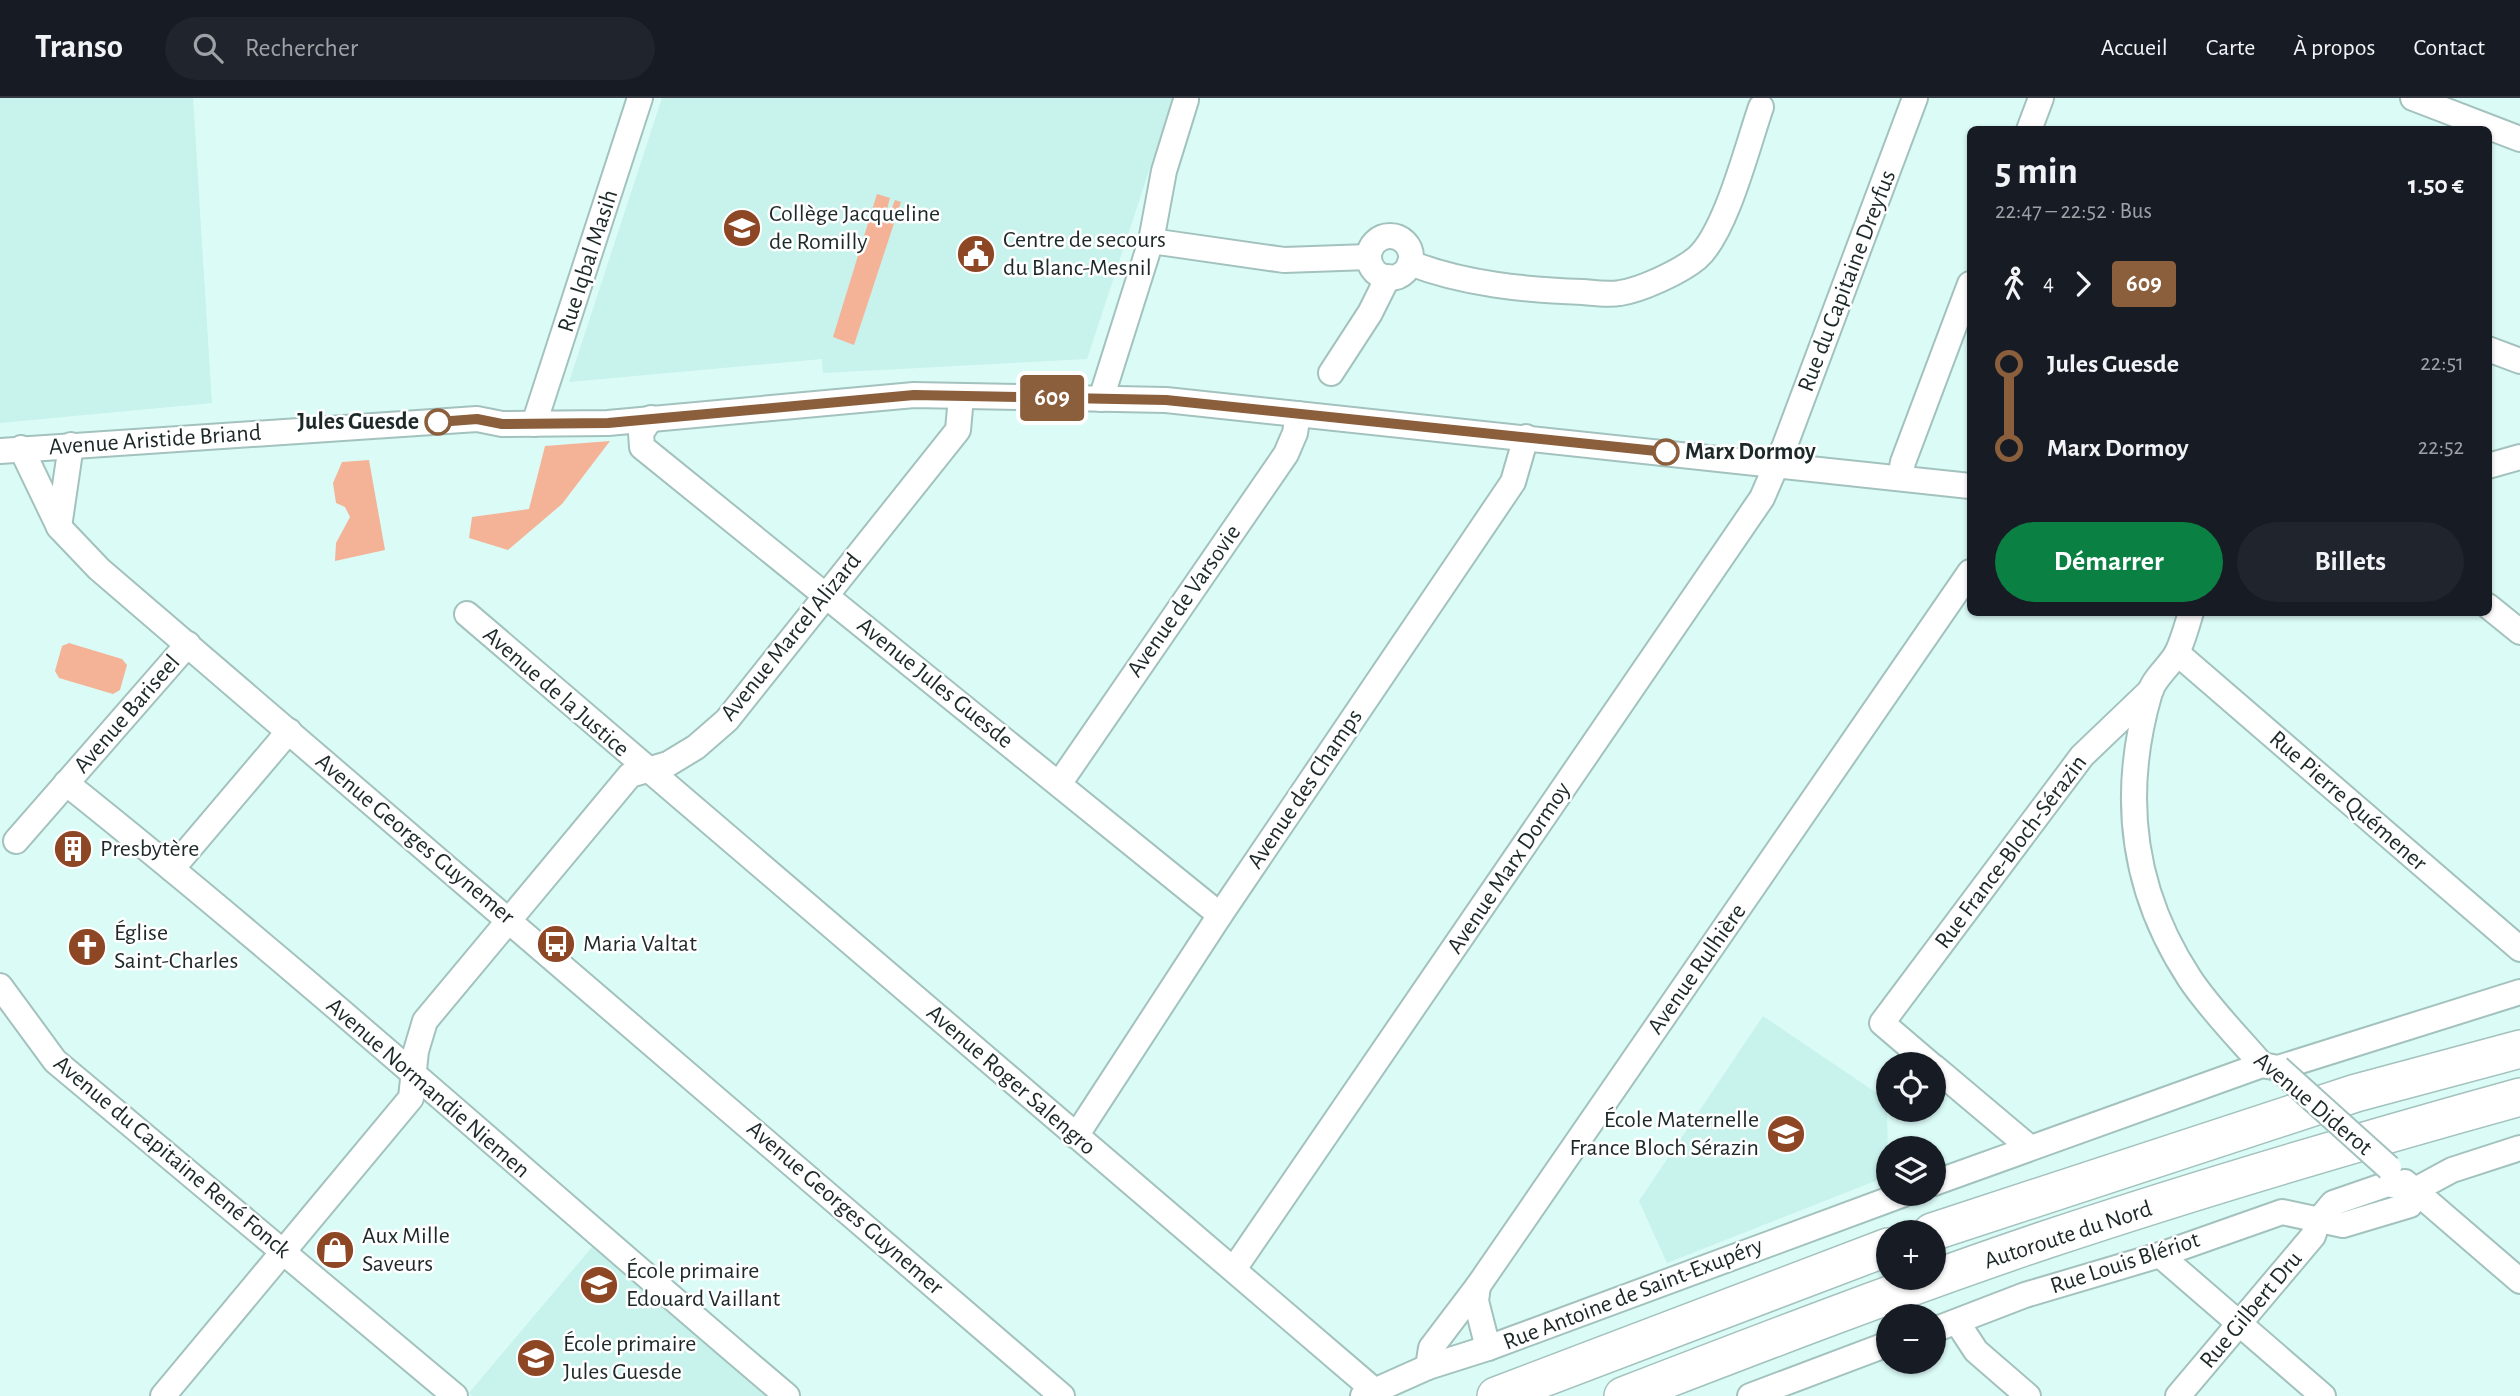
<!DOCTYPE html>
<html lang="fr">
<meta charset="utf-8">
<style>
body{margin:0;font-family:"Alegreya Sans",sans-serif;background:#20242c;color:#f1f3f6;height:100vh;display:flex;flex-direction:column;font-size:26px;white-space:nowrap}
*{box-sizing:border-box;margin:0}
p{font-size:23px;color:#9ea1a6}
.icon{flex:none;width:38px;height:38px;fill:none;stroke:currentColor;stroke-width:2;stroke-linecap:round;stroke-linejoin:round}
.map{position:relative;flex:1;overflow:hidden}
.sheet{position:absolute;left:1967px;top:28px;width:525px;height:490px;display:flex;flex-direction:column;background:#171b24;border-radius:10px;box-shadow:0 2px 5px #0004}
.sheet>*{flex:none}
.badge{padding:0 14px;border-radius:5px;font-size:24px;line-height:46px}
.fabs{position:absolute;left:1876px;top:954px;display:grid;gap:14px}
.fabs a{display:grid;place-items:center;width:70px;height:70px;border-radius:50%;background:#171b24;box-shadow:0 2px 5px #0004;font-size:35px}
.map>.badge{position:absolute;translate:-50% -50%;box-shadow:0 0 0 4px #fff}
.legs{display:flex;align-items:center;gap:10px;height:77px;padding:0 28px;font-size:23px}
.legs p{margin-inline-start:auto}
.summary{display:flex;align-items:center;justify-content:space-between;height:119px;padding:0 28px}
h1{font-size:38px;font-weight:700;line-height:52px}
.button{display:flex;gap:14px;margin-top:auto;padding:14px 28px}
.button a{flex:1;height:80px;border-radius:42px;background:#0b8043;color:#fff;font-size:28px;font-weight:700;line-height:80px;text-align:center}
.button a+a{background:#20242c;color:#f1f3f6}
ul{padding:0 28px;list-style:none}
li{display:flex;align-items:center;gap:24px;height:84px;font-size:26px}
li i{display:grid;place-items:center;width:10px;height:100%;margin:0 9px;background:currentColor}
li i::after{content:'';width:18px;height:18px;margin:-9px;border:5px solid;border-radius:50%;background:#171b24}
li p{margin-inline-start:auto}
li:first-child i{background:linear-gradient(#0000 50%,currentColor 0)}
li:last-child i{background:linear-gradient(currentColor 50%,#0000 0)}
header{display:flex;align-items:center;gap:42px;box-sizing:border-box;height:98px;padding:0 35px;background:#171b24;border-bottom:2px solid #363941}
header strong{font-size:33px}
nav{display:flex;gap:38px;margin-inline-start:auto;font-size:24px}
.search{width:490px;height:63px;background:#20242c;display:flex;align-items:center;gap:18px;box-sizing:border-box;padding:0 24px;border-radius:38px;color:#9ea1a6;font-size:26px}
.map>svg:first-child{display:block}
.built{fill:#c8f2ec}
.green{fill:#f4b397}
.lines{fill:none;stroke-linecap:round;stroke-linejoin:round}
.minor-casing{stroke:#a3c2be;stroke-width:28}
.highway-casing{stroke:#a3c2be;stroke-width:40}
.minor{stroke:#fff;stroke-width:24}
.highway{stroke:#fff;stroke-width:37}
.minor-bridge-casing{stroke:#a3c2be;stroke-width:28;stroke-linecap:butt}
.minor-bridge{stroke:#fff;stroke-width:24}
.line-1-casing{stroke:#fff;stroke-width:16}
.line-1{stroke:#8b5e3c;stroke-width:10}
.stop-1-dot{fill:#fff;stroke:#8b5e3c;stroke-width:3.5}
.labels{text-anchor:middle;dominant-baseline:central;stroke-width:5;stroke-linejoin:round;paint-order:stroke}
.poi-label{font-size:24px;fill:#1d2928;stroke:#fff;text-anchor:start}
.street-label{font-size:24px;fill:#1d2928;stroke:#fff}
.stop-label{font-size:24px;font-weight:bold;fill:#1d2928;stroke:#fff;text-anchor:end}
</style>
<header>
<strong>Transo</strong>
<div class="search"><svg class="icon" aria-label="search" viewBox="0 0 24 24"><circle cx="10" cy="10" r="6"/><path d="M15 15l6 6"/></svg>Rechercher</div>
<nav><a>Accueil</a><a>Carte</a><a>À propos</a><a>Contact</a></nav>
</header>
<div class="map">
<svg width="2520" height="1298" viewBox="0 0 2520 1298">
<rect width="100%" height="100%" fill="#dbfbf7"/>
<g class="built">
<polygon points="0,0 193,0 212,305 0,325"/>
<polygon points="662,0 1173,0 1087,261 823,275 822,261 569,284"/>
<polygon points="1763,918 1887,1002 1888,1078 1667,1165 1639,1103"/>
<polygon points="592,1149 767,1298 472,1298 469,1295"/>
</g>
<g class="green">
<polygon points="877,96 890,100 887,111 891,112 895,102 901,104 854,247 833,239"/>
<polygon points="610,343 562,406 508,452 469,440 472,419 529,411 545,348"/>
<polygon points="369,362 385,452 335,463 336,445 350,419 345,409 336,405 333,385 342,364"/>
<polygon points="69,545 122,561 127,567 120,592 113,596 59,580 55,573 62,548"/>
</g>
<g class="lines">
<g class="minor-casing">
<g id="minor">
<polyline points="2413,0 2520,41"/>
<polyline points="2029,32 2041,0"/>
<circle cx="1390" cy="159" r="21"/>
<polyline points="1151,143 1164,73 1186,2"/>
<path d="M1410,165c54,21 115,27 173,29 11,1 25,3 37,1 21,-3 60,-21 77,-35 29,-25 51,-114 64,-151"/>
<polyline points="2488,251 2520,263"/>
<polyline points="1331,275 1370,215 1388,179"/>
<polyline points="1101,301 1151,143 1284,162 1369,159"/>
<polyline points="651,320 641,335 642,349 1220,817"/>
<polyline points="534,326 640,0"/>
<polyline points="21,350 59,429 99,471 1062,1298"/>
<polyline points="0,353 477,321 502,326 608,325 914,297 1166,302 1970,388"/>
<polyline points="2488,368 2520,359"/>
<polyline points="1900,380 1903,364 1970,186"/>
<polyline points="59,429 71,347"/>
<polyline points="2488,508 2520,534"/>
<path d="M2191,514c-4,14 -8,28 -14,41 -7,13 -23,25 -27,39 -30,102 -18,199 40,287 20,30 48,58 72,86l16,3 242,-76"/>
<polyline points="467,516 1375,1293"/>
<polyline points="2177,555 2520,851"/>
<path d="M66,685c247,197 480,409 721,613"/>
<polyline points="1059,686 1286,356 1295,335 1298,316"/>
<polyline points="16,743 188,546"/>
<polyline points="172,771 289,633"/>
<polyline points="0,888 55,963 455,1298"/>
<polyline points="1930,966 1882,925 2082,658 2151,592"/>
<polyline points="1934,969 2029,1049"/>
<polyline points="1076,1038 1220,817 1513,384 1526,339"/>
<polyline points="2405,1084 2520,1183"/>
<polyline points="1934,1085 2262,967"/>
<polyline points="2160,1157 2323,1298"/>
<polyline points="1234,1171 1762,400 1785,347 1915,0"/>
<polyline points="1478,1188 1476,1203 1488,1250"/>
<polyline points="1957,1224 1976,1253 2028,1298"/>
<polyline points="1934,1232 2025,1197 2160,1157 2282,1114 2343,1127 2410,1107 2415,1092"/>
<polyline points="1428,1269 1431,1250 1478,1188 1970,474"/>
<polyline points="163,1298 411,1000 416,953 425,923 630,677 668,666 696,649 727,622 958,332 961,299"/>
<polyline points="1363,1298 1428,1269 1488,1250 1904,1096"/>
<polyline points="1750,1298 1888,1246"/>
<polyline points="2178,1298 2313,1138 2318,1123 2333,1105 2388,1086 2415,1092 2452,1072 2520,1050"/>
</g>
</g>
<g class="highway-casing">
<g id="highway">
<polyline points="1932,1134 2356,995 2520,951"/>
<polyline points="1496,1298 1888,1149"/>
<path d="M1623,1298c140,-54 280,-108 422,-156 156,-52 316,-99 475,-143"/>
</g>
</g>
<use href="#minor" class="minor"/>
<use href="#highway" class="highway"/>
<g class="minor-bridge-casing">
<polyline id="minor-bridge" points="2278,970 2389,1070"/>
</g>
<use href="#minor-bridge" class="minor-bridge"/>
</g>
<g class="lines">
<g class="line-1-casing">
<polyline id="line-1" points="438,324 477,321 502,326 608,325 914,297 1166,302 1666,354"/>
</g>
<use href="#line-1" class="line-1"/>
</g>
<defs>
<g id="school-disc" transform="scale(2.0125)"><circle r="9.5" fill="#8e4724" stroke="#fff"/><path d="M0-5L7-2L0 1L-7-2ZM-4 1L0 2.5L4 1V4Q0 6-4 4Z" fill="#fff"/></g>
<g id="civic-disc" transform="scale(2.0125)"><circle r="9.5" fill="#8e4724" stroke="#fff"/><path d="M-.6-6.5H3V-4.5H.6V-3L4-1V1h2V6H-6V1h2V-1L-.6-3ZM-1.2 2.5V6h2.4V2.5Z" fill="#fff"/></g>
<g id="building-disc" transform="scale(2.0125)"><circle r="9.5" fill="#8e4724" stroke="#fff"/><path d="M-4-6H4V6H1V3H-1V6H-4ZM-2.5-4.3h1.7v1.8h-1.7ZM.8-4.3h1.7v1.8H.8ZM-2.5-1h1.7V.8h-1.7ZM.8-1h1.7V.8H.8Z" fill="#fff"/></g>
<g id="bus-disc" transform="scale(2.0125)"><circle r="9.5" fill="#8e4724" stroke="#fff"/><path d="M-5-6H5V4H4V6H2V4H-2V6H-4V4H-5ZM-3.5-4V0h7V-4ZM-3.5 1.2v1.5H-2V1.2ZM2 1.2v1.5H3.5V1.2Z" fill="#fff"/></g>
<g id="church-disc" transform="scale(2.0125)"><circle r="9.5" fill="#8e4724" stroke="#fff"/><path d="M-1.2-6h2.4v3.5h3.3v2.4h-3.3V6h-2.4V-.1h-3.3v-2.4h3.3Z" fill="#fff"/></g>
<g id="shop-disc" transform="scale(2.0125)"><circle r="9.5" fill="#8e4724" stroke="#fff"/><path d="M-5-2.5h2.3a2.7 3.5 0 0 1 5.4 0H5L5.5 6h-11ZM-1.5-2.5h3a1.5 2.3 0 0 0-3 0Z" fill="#fff"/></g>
</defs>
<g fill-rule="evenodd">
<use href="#school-disc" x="742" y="130"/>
<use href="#civic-disc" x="976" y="156"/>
<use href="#building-disc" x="73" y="751"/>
<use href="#bus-disc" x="556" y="846"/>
<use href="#church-disc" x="87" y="849"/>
<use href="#school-disc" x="1786" y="1036"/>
<use href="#shop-disc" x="335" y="1152"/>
<use href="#school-disc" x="599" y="1187"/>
<use href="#school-disc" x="536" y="1260"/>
</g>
<g class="stop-1-dot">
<circle cx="438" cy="324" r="12"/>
<circle cx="1666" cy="354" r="12"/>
</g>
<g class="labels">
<g class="poi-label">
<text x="769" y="116">Collège Jacqueline<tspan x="769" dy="28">de Romilly</tspan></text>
<text x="1003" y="142">Centre de secours<tspan x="1003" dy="28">du Blanc-Mesnil</tspan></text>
<text x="100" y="751">Presbytère</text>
<text x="114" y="835">Église<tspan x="114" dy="28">Saint-Charles</tspan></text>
<text x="583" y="846">Maria Valtat</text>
<text x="1759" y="1022" text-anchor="end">École Maternelle<tspan x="1759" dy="28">France Bloch Sérazin</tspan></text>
<text x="362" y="1138">Aux Mille<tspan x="362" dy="28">Saveurs</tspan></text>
<text x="626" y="1173">École primaire<tspan x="626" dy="28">Edouard Vaillant</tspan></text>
<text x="563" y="1246">École primaire<tspan x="563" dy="28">Jules Guesde</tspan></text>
</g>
<g class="street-label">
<text transform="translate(588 163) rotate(-72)">Rue Iqbal Masih</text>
<text transform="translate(1847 183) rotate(-69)">Rue du Capitaine Dreyfus</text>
<text transform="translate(155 342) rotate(-4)">Avenue Aristide Briand</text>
<text transform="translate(1184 503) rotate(-55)">Avenue de Varsovie</text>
<text transform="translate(791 539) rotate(-51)">Avenue Marcel Alizard</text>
<text transform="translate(935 585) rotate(39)">Avenue Jules Guesde</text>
<text transform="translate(556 594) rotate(41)">Avenue de la Justice</text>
<text transform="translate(127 616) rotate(-49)">Avenue Bariseel</text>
<text transform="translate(1305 691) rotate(-56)">Avenue des Champs</text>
<text transform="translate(2348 703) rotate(41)">Rue Pierre Quémener</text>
<text transform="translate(415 741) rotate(40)">Avenue Georges Guynemer</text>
<text transform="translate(2011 754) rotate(-53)">Rue France-Bloch-Sérazin</text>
<text transform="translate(1509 770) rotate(-56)">Avenue Marx Dormoy</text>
<text transform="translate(1697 871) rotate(-55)">Avenue Rulhière</text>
<text transform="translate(1011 982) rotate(41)">Avenue Roger Salengro</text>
<text transform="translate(428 990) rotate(41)">Avenue Normandie Niemen</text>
<text transform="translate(2313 1006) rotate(40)">Avenue Diderot</text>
<text transform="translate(172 1059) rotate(40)">Avenue du Capitaine René Fonck</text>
<text transform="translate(845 1110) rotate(41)">Avenue Georges Guynemer</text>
<text transform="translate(2068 1137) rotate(-18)">Autoroute du Nord</text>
<text transform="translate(2125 1165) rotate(-18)">Rue Louis Blériot</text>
<text transform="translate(1633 1196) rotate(-21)">Rue Antoine de Saint-Exupéry</text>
<text transform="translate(2251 1212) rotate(-50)">Rue Gilbert Dru</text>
</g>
<g class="stop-label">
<text x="419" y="324">Jules Guesde</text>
<text x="1685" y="354" text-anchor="start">Marx Dormoy</text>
</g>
</g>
</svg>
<div class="fabs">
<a><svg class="icon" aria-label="locate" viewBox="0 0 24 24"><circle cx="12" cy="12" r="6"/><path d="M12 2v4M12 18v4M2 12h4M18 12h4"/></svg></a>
<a><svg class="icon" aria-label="layers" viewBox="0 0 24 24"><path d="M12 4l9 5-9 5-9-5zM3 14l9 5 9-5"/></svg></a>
<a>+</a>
<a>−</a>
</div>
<b class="badge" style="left:1052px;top:300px;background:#8b5e3c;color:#fff">609</b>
<section class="sheet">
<div class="summary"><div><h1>5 min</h1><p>22:47 – 22:52 · Bus</p></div><b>1.50 €</b></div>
<div class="legs"><svg class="icon" aria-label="walk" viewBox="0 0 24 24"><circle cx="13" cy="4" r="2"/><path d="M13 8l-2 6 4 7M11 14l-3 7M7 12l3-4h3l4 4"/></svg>4<svg class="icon" aria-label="forward" viewBox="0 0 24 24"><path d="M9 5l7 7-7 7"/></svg><b class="badge" style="background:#8b5e3c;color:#fff">609</b></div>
<ul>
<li><i style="color:#8b5e3c"></i><b>Jules Guesde</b><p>22:51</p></li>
<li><i style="color:#8b5e3c"></i><b>Marx Dormoy</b><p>22:52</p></li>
</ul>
<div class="button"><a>Démarrer</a><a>Billets</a></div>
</section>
</div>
